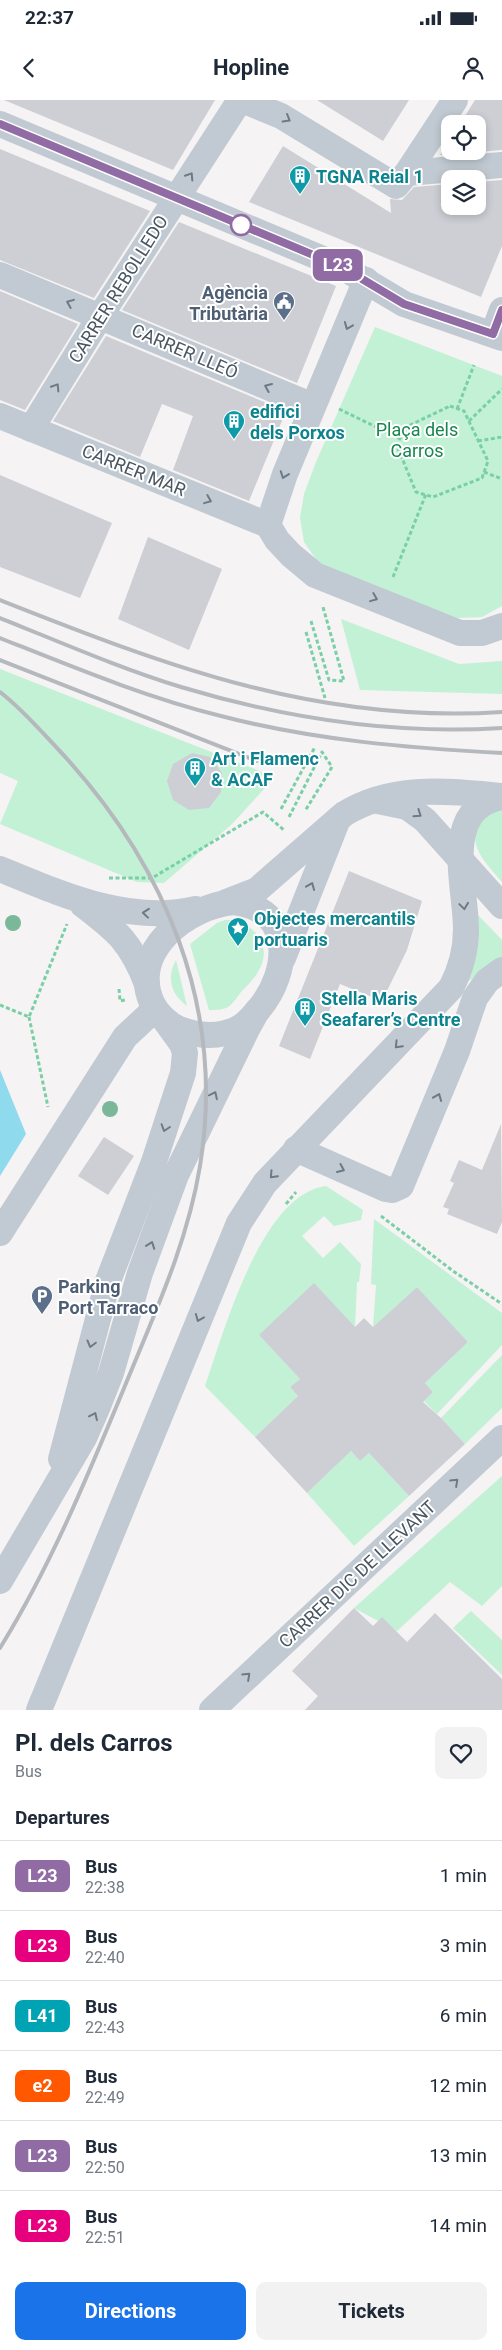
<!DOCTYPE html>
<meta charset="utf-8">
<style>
body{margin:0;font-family:Roboto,sans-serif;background:#f2f2f3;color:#1f2937;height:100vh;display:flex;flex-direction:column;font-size:19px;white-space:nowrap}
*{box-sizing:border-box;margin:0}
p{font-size:16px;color:#747a83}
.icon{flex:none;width:28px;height:28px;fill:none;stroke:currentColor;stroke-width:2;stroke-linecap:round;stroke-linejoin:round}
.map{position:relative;height:1610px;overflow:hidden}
.sheet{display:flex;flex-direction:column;background:#fff;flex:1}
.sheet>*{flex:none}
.badge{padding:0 10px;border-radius:8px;font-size:18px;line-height:32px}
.tools{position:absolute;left:441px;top:15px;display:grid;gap:10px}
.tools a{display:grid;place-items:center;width:45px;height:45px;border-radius:10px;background:#fff;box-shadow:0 2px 8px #0003;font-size:25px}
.map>.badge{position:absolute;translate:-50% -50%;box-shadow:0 0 0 2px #fff}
h2{padding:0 15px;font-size:19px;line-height:45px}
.round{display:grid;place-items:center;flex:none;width:52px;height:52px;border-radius:10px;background:#f2f2f3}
.head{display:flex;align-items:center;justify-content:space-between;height:85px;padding:0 15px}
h1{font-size:24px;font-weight:700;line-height:38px}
.cta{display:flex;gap:10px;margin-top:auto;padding:10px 15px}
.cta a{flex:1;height:58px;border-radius:10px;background:#1a73e8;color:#fff;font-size:20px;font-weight:700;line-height:58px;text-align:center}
.cta a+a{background:#f2f2f3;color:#1f2937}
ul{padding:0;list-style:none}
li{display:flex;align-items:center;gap:15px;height:70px;padding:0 15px;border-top:1px solid #e0e1e3}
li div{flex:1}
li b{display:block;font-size:19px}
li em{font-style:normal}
li .badge{min-width:55px;font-weight:700;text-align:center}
.status{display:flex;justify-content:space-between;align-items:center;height:35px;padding:0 25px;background:#fff;direction:ltr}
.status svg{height:14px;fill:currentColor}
header{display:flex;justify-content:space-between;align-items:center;height:65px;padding:0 15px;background:#fff;font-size:22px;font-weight:700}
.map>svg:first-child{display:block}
.green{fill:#c3f1d5}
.water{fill:#90daee}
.building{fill:#cdcfd5}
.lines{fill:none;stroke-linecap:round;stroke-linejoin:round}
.path{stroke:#7ad0a6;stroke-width:3;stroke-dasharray:4 2.5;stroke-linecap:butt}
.minor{stroke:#c1cad2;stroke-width:26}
.rail{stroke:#b5b8bd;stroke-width:4}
.tree{fill:#7bb799}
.oneway{stroke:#6e7983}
.line-casing{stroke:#fff;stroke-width:11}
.line{stroke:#906ba4;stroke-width:8}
.stop-dot{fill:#fff;stroke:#906ba4;stroke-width:2.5}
.labels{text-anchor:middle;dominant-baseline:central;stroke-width:4;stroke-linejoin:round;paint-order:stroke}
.culture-label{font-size:18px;font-weight:bold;fill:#0d838f;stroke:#fff;text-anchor:start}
.street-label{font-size:18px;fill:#4a5661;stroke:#fff}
.service-label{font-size:18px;font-weight:bold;fill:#4e5e75;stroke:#fff;text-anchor:end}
.park-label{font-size:18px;fill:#17864f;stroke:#fff}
</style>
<div class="status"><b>22:37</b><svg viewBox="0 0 49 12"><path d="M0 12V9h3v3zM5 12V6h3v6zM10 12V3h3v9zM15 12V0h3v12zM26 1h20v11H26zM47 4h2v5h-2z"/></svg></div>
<header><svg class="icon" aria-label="back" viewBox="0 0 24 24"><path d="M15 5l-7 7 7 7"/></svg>Hopline<svg class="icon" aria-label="person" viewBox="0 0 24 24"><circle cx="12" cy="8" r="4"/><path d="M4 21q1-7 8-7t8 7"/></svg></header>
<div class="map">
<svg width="502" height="1610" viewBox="0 0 502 1610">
<rect width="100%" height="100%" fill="#f5f3f3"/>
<g class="green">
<polygon points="375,227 502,276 502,506 482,517 457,518 320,465 304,442 300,418 304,394 316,362"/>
<polygon points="341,519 459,564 502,561 502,594 360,590"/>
<polygon points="0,569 275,677 232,724 164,783 137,782 0,724 18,681 0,673"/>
<path d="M502,707v75c-14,-17 -39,-39 -20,-62 4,-5 14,-9 20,-13z"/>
<polygon points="474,811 502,840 502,860 469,881"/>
<path d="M225,820c25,-1 48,23 35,48 -4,9 -12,17 -19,24 -4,5 -8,12 -13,15 -5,3 -13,3 -19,3l-19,-66 27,-21z"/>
<path d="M176,860l11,46c-16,-12 -21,-28 -11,-46z"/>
<path d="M326,1086l37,24 -2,10 -27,6 -10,-10 -22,20 21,22 17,-16 21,22 -2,18h-2l-2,45 -96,8 41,44 -10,8 8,9 -43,41 -50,-51c19,-54 56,-192 121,-200z"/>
<polygon points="374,1119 502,1213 502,1245 437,1314 424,1301 433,1292 425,1283 468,1242 417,1187 373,1227 376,1185 371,1184"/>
<polygon points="502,1255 502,1308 465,1344 441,1318"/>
<polygon points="351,1351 360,1361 369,1353 409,1396 354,1446 307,1393"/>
<polygon points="502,1376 502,1486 482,1506 450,1482 397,1531 354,1508"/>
<polygon points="471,1511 502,1540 502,1575 453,1528"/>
</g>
<polygon class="water" points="0,970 26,1034 0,1076"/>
<g class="building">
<polygon points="4,0 215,0 173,70"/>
<polygon points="317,0 409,0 383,41"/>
<polygon points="475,0 502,0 502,50 440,55 450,39 450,51 478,51 478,24 460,24"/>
<polygon points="283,46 391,113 390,99 402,100 414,87 450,84 450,106 478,106 478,82 502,80 502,146 481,197 249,102"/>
<polygon points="0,49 150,111 94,198 0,160"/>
<polygon points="179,122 336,186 297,283 122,210"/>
<polygon points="0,191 78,224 25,310 0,300"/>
<polygon points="106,236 286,311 249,401 173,370 193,316 162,304 140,357 53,321"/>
<polygon points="0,375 112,423 80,498 0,467"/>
<polygon points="148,437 222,469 189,550 118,519"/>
<polygon points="192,653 210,657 222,673 221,692 209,708 189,710 173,700 167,681 173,664"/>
<polygon points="349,771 422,801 407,850 382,901 340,884 310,959 279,946"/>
<polygon points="501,1024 502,1122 497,1134 447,1114 449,1109 443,1107 454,1083 450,1081 459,1060 482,1070"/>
<polygon points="104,1037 134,1056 108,1095 78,1076"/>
<polygon points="314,1183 355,1227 364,1218 373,1227 417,1187 468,1242 425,1283 433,1292 423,1302 441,1318 465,1344 409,1396 369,1353 360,1361 351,1351 307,1393 255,1337 298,1296 290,1287 300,1279 259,1235"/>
<polygon points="354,1508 373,1526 382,1517 407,1542 435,1513 502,1579 502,1610 305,1610 318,1596 292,1571"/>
</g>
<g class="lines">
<g class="path">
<polygon points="450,306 464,311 488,361 482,378 433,397 416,392 397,346 404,328"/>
<polyline points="339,309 399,338"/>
<polyline points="457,309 474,265"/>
<polyline points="469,321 502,289"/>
<polyline points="478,341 502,337"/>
<polyline points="484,372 502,379"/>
<polyline points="393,477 426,394"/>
<polyline points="311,521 329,580 344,581 323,507"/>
<polyline points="306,532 325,598"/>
<polyline points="281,709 315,647"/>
<polyline points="289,717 322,652 332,667 305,711"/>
<polyline points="109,778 152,778 263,712 285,731"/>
<polyline points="119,889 120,901 125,900"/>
<polyline points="0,905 29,917 67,824"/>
<polyline points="29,917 48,1007"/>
<polyline points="286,1104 296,1092"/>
<polyline points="381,1116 453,1171 502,1204"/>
</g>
<g class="minor">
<polyline points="242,0 281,16 396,86 407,73 455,0"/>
<polyline points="0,24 342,167 404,204 502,238"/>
<polyline points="407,73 502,65"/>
<polyline points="0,175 313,306"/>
<polyline points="366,180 285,374 268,425 277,440 291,455 315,475 460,533 482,533 502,526"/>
<polyline points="493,234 502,210"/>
<polyline points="0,316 268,425"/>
<polyline points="31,329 101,215 240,0"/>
<polyline points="378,701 407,707 425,720 502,806"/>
<path d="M0,769c61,25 129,56 196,40"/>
<path d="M226,802l31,-12 87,-76c49,-30 103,-23 158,-18"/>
<path d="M234,802c60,7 57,68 25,107 -6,7 -13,16 -22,20 -19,9 -39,7 -58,0 -11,-5 -22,-15 -27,-26 -23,-52 35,-97 82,-101z"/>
<path d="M83,805c35,27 48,37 64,79"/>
<polyline points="283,858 336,724"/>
<polyline points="296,1049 386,1089 392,1090 401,1086 457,951 475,898 487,881 502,870"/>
<polyline points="0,1133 125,937 155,909"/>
<polyline points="61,1359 108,1181 154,1062 183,973 185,953 182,944 164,919"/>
<polyline points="0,1481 84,1338 98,1306 111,1273 140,1173 176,1075 247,929 257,911"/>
<path d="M39,1610l200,-487 26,-40 186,-195c10,-19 15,-38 15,-59 0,-43 -26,-121 36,-132"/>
<polyline points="212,1610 502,1338"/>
</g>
<g class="rail">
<path d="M0,500c167,66 318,124 502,112"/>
<path d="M0,518c60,24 119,50 181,69 103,31 213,48 321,41"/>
<path d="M0,538c73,29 145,59 221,78 92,24 186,32 281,37"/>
<polyline points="0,560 257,661"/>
<path d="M0,592c21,16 39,37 57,56 108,115 169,259 143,418 -13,80 -48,153 -78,227 -36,87 -72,174 -122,255"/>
</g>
</g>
<g class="tree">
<circle cx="13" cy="823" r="8"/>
<circle cx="110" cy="1009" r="8"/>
</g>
<defs><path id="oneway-chevron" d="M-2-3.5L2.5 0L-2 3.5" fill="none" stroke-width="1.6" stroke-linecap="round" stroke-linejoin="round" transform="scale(1.25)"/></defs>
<g class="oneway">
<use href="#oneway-chevron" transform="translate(287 19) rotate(30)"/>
<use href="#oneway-chevron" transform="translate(190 76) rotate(-57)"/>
<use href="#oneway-chevron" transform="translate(70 203) rotate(-158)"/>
<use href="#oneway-chevron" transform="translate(348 226) rotate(112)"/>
<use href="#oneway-chevron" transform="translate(56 287) rotate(-58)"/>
<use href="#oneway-chevron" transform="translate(268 287) rotate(-157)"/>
<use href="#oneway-chevron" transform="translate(284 375) rotate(110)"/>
<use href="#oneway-chevron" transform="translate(208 400) rotate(22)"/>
<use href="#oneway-chevron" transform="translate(374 498) rotate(22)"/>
<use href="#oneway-chevron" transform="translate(418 714) rotate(35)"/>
<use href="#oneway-chevron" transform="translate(311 786) rotate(-68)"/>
<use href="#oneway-chevron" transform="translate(464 806) rotate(82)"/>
<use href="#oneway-chevron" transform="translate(146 813) rotate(-174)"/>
<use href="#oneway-chevron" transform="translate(398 945) rotate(134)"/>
<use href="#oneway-chevron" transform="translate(214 995) rotate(-64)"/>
<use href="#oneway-chevron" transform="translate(438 997) rotate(-68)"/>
<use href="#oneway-chevron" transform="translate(165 1028) rotate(108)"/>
<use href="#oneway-chevron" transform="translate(341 1069) rotate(24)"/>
<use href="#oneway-chevron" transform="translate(273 1075) rotate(133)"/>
<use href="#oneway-chevron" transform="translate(151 1145) rotate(-70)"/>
<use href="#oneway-chevron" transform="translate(199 1218) rotate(112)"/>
<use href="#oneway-chevron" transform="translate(91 1244) rotate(105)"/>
<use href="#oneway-chevron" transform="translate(94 1316) rotate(-65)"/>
<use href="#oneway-chevron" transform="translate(455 1382) rotate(-43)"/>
<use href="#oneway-chevron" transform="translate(247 1576) rotate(-43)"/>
</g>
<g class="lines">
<g class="line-casing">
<polyline id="line" points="0,24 342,167 404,204 493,234 502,210"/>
</g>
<use href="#line" class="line"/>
</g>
<defs>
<g id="building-pin" transform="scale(1.125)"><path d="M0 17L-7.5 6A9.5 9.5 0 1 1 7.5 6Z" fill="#0f9aa8" stroke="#fff"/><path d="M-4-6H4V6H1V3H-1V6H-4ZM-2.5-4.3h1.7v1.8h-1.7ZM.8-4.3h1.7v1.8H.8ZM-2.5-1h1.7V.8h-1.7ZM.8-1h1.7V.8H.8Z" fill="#fff"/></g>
<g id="civic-pin" transform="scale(1.125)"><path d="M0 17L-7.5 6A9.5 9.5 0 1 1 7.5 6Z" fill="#5c6f8a" stroke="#fff"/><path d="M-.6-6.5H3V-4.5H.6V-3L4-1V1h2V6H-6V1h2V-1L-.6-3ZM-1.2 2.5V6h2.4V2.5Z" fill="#fff"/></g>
<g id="sight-pin" transform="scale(1.125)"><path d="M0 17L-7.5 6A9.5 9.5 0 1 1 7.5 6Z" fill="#0f9aa8" stroke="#fff"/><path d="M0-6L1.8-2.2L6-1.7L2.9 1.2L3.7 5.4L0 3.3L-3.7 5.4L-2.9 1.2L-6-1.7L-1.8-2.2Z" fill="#fff"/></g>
<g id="parking-pin" transform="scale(1.125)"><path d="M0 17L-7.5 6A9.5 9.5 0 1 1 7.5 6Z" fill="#5c6f8a" stroke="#fff"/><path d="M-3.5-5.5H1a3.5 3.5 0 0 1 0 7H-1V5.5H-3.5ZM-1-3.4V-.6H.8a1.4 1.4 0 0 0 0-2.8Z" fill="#fff"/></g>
</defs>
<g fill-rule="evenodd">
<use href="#building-pin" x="300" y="76"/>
<use href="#civic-pin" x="284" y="202"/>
<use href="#building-pin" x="234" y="321"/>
<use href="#building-pin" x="195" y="668"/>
<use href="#sight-pin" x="238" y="828"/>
<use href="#building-pin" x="305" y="908"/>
<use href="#parking-pin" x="42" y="1196"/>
</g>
<circle class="stop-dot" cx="241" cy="125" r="10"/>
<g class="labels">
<g class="culture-label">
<text x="316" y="76">TGNA Reial 1</text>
<text x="250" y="311">edifici<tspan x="250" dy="21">dels Porxos</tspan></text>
<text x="211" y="658">Art i Flamenc<tspan x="211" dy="21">&amp; ACAF</tspan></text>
<text x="254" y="818">Objectes mercantils<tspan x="254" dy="21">portuaris</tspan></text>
<text x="321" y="898">Stella Maris<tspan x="321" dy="21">Seafarer’s Centre</tspan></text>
</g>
<g class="street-label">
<text transform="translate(118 189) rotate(-58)">CARRER REBOLLEDO</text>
<text transform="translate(185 251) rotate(23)">CARRER LLEÓ</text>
<text transform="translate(134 370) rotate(22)">CARRER MAR</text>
<text transform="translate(357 1474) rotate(-43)">CARRER DIC DE LLEVANT</text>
</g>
<g class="service-label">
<text x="268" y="192">Agència<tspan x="268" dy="21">Tributària</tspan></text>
<text x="58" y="1186" text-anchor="start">Parking<tspan x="58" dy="21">Port Tarraco</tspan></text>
</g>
<g class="park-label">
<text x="417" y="329">Plaça dels<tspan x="417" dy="21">Carros</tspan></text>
</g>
</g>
</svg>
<div class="tools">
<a><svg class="icon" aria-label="locate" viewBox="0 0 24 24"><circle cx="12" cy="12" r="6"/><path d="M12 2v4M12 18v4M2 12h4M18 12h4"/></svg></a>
<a><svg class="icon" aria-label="layers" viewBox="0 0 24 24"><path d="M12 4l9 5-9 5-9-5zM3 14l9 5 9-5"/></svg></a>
</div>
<b class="badge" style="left:338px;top:165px;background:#906ba4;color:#fff">L23</b>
</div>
<section class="sheet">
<div class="head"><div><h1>Pl. dels Carros</h1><p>Bus</p></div><a class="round"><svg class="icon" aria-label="heart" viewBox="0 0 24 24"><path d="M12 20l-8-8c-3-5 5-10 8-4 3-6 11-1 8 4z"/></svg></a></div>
<h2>Departures</h2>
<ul>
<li><span class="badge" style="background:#906ba4;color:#fff">L23</span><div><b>Bus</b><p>22:38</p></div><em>1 min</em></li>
<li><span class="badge" style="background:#e6007e;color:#fff">L23</span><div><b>Bus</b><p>22:40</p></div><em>3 min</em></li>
<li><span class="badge" style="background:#00a3b4;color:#fff">L41</span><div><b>Bus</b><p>22:43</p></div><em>6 min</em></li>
<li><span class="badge" style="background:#ff5800;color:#fff">e2</span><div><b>Bus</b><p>22:49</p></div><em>12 min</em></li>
<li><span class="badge" style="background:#906ba4;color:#fff">L23</span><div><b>Bus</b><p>22:50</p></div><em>13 min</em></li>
<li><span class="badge" style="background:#e6007e;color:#fff">L23</span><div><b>Bus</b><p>22:51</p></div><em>14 min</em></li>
</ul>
<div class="cta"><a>Directions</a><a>Tickets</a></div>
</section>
